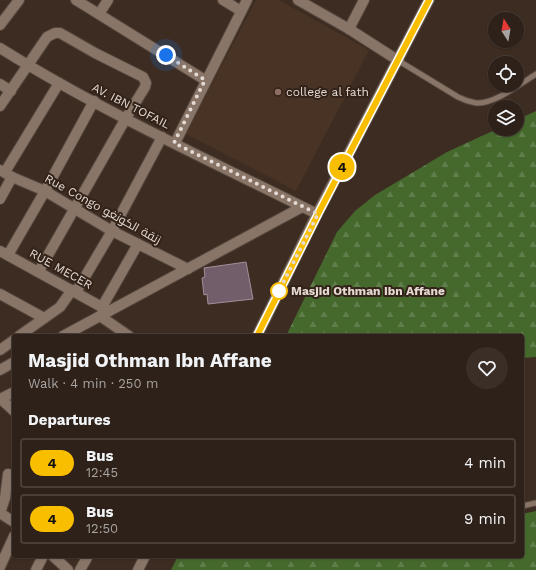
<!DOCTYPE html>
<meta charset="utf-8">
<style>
body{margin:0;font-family:"Work Sans",Cairo,sans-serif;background:#3a2e26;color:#f1f3f6;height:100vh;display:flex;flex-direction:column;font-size:15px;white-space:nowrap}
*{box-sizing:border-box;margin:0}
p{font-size:13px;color:#a7a3a2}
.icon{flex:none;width:22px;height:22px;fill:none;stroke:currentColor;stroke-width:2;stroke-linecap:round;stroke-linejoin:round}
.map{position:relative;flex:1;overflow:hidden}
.details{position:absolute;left:12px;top:334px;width:512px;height:224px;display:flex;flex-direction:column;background:#2e2119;border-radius:4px;box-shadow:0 1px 3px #0004,0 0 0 1px #493e38}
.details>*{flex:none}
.badge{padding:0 8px;border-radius:13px;font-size:14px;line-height:26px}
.needle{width:26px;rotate:349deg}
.buttons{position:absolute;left:488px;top:12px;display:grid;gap:8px}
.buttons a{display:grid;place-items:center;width:36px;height:36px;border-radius:50%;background:#2e2119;box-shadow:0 1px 3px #0004,0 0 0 1px #493e38;font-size:20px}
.you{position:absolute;width:20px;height:20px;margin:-10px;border:3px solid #fff;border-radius:50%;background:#1a73e8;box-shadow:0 0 0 6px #1a73e833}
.map>.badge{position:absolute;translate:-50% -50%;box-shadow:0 0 0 2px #fff}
h2{padding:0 16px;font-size:15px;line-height:36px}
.round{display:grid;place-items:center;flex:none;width:42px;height:42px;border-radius:21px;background:#3a2e26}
.head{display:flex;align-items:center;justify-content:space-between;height:68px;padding:0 16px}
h1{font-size:19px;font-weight:700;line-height:30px}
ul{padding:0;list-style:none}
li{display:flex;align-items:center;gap:12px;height:50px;margin:0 8px 6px;padding:0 8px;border:2px solid #493e38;border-radius:4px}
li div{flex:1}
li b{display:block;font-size:15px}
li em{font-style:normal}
li .badge{min-width:44px;font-weight:700;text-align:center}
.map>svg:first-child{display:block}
.built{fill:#493324}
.forest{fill:url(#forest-firs)}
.building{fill:#725e6b;stroke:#a38e9b}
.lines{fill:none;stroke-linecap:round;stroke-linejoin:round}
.lane-casing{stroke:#55473e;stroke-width:7}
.street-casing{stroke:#55473e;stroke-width:12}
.secondary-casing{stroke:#55473e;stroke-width:12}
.lane{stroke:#887568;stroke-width:5}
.street{stroke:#887568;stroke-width:10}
.secondary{stroke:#887568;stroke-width:10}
.line-casing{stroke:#fff;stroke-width:9}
.line{stroke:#fabe00;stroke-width:6}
.walk{stroke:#e4d9d3;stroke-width:4;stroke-dasharray:0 7.2}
.education-dot{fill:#8d6e63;stroke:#322218;stroke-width:1.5}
.stop-dot{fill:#fff;stroke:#fabe00;stroke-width:2}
.labels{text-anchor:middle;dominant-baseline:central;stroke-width:4;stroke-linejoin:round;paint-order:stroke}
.poi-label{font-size:12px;fill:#e4d9d3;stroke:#322218;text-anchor:start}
.street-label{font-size:12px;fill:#e4d9d3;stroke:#322218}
.stop-label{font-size:12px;font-weight:bold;fill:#e4d9d3;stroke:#322218;text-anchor:start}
</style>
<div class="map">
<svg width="536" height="570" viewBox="0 0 536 570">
<defs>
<pattern id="forest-firs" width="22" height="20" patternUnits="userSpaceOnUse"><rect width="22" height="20" fill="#45692d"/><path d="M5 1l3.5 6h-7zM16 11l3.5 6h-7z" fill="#607e4b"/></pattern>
</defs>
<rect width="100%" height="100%" fill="#3d2c21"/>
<polygon class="built" points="256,0 279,0 369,50 296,191 186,134"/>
<g class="forest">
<polygon points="536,111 536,357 522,358 522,336 286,336 337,232 355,211 375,195 447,152 497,129 517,129 517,120"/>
<polygon points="536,511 536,570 171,570 178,556 522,556 522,514"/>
</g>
<polygon class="building" points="246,262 253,299 208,304 207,294 204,295 202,278 205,277 204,268"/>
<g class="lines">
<g class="lane-casing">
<g id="lane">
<path d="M399,61l59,36c6,3 12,5 18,6 19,1 44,-19 60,-29"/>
<polyline points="522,506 536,503"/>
</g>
</g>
<g class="street-casing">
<g id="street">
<polyline points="76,0 205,80"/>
<polyline points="223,0 241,11"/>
<polyline points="298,0 349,29 399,61"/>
<polyline points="99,14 108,0"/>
<polyline points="0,25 19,0"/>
<polyline points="349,29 364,0"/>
<path d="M0,48c101,63 211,113 317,166"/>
<polyline points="0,84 11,91"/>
<polyline points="0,106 47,37 55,33 60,33 95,53 143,77 146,83 145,87 126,118 39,271"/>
<polyline points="175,143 247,0"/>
<polyline points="0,170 12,177 45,191 112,231 188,269"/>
<polyline points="5,172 59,83"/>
<polyline points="0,199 12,177"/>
<polyline points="0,251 109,311"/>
<polyline points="8,255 45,191 94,101"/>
<polyline points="76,292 112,231 162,137"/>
<polyline points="0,294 44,318"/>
<polyline points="102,307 138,244"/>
<polyline points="100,316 129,336"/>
<polyline points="19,336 60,307 72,290"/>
<polyline points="63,336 302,207"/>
<polyline points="0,350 14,340"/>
<polyline points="0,370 14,362"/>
<polyline points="0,399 14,392"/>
<polyline points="1,399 14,411"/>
<polyline points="0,513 5,498 8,474"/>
<polyline points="0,513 14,522"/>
<polyline points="53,556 68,570"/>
<polyline points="0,567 14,536"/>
<polyline points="36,570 43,556"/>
<polyline points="80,570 88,556"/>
</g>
</g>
<g class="secondary-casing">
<g id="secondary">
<polyline points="257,336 317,214 429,0"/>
<polyline points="138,570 145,556"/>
</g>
</g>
<use href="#lane" class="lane"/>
<use href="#street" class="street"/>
<use href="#secondary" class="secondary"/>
</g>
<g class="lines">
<g class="line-casing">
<polyline id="line" points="257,336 318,214 429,0"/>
</g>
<use href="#line" class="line"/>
<polyline class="walk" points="166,55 205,80 174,143 318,214 279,291"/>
</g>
<circle class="education-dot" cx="278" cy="92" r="4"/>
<circle class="stop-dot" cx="279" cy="291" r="8"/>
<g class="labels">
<g class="poi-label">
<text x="286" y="92">college al fath</text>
</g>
<g class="street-label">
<text transform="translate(131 106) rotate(27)">AV. IBN TOFAIL</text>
<text transform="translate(103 209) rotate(29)">Rue Congo زنقة الكونغو</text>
<text transform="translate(61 269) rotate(29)">RUE MECER</text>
</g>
<g class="stop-label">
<text x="291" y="291">Masjid Othman Ibn Affane</text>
</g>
</g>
</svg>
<div class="buttons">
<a><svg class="needle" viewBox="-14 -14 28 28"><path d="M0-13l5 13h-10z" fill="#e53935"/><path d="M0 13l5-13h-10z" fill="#a7a3a2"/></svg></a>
<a><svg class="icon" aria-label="locate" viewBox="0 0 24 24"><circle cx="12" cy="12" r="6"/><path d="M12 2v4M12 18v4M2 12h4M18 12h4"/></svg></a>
<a><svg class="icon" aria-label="layers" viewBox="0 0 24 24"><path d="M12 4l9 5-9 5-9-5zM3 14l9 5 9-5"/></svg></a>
</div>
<div class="you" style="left:166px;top:55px"></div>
<b class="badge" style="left:342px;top:167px;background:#fabe00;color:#111">4</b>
<section class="details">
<div class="head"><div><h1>Masjid Othman Ibn Affane</h1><p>Walk · 4 min · 250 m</p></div><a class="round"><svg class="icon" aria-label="heart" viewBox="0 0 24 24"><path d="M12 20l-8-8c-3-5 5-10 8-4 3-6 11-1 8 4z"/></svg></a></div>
<h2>Departures</h2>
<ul>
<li><span class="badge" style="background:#fabe00;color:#111">4</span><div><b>Bus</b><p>12:45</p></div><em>4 min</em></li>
<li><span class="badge" style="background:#fabe00;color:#111">4</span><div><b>Bus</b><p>12:50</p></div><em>9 min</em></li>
</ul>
</section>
</div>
